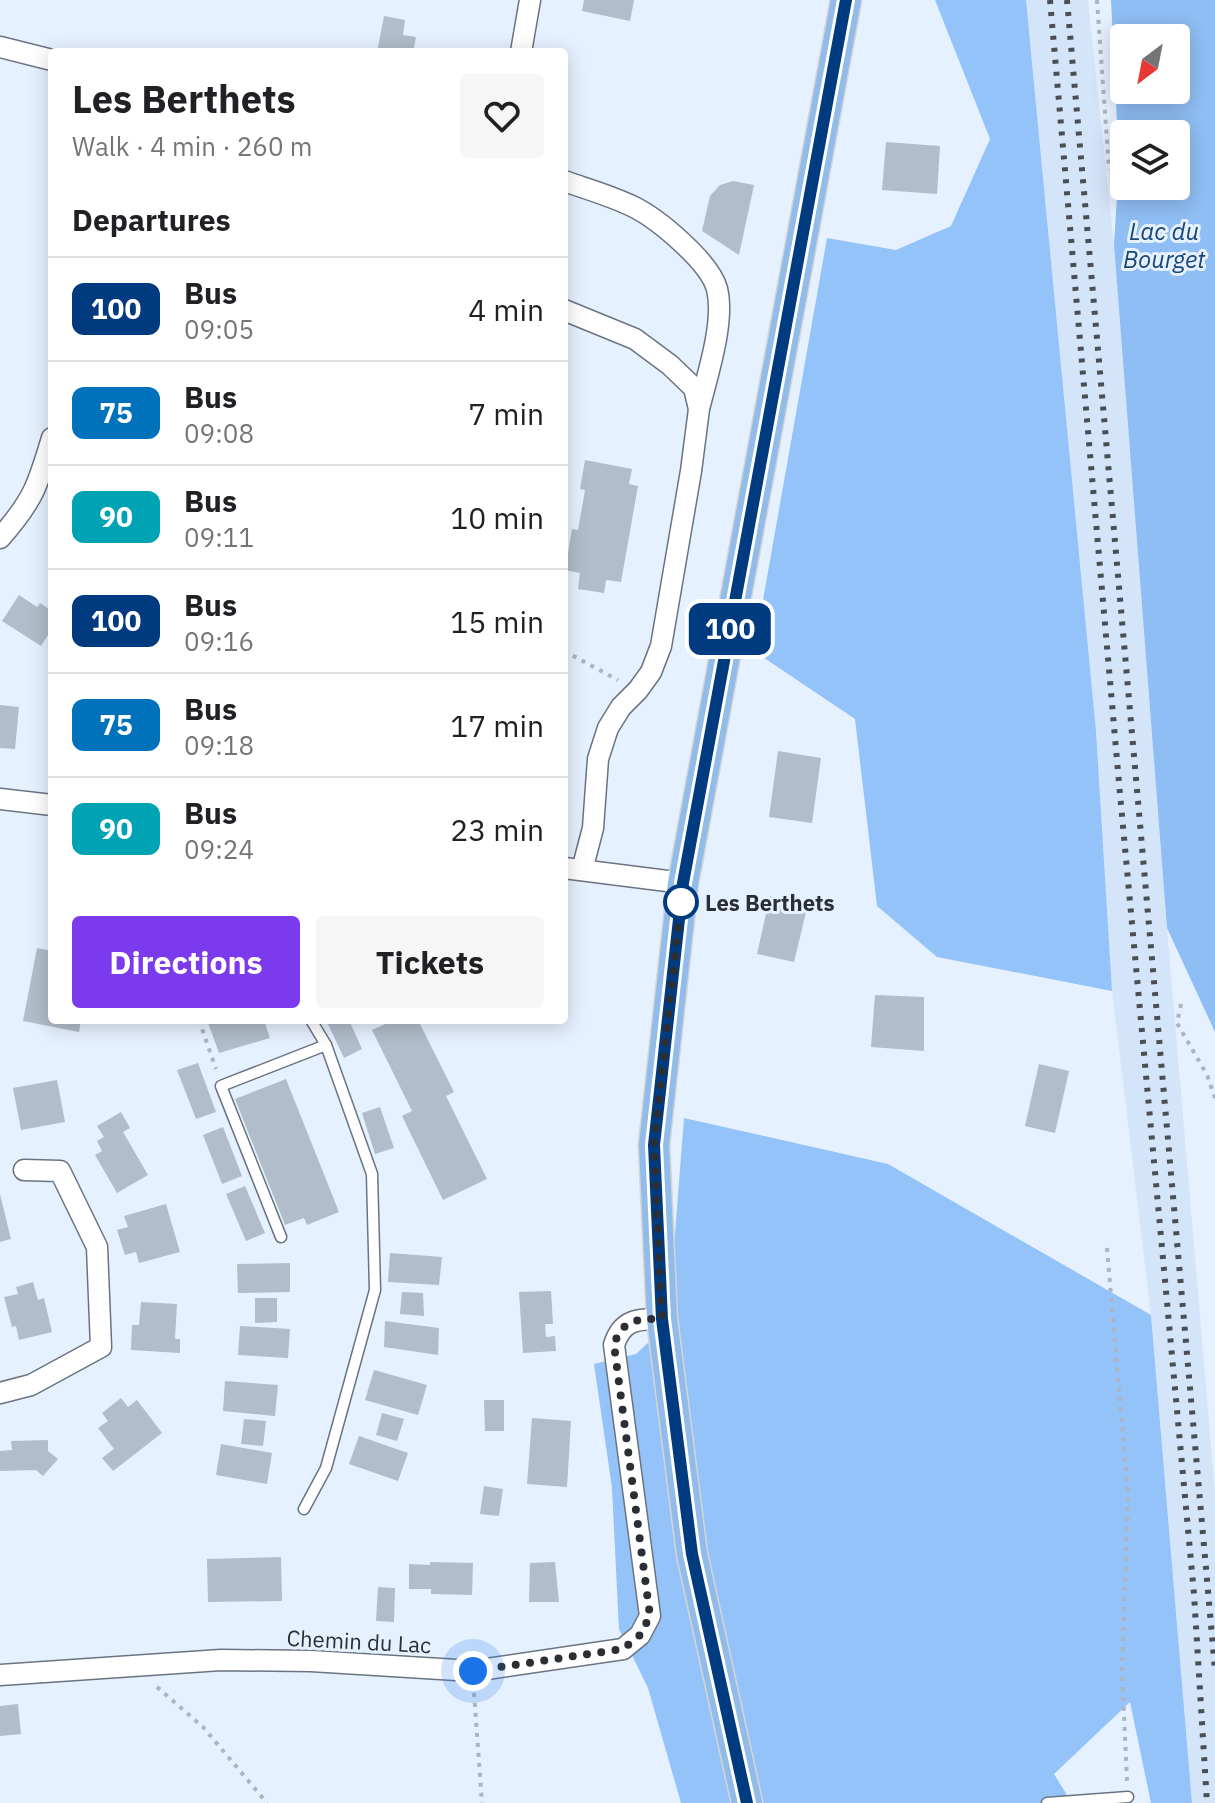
<!DOCTYPE html>
<meta charset="utf-8">
<style>
body{margin:0;font-family:"IBM Plex Sans",sans-serif;background:#f6f6f6;color:#202124;height:100vh;display:flex;flex-direction:column;font-size:30px;white-space:nowrap}
*{box-sizing:border-box;margin:0}
p{font-size:26px;color:#757577}
.icon{flex:none;width:44px;height:44px;fill:none;stroke:currentColor;stroke-width:2;stroke-linecap:round;stroke-linejoin:round}
.map{position:relative;flex:1;overflow:hidden}
.side{position:absolute;left:48px;top:48px;width:520px;height:976px;display:flex;flex-direction:column;background:#fff;border-radius:8px;box-shadow:0 4px 20px #0003}
.side>*{flex:none}
.badge{padding:0 16px;border-radius:12px;font-size:28px;line-height:52px}
.needle{width:52px;rotate:212deg}
.controls{position:absolute;left:1110px;top:24px;display:grid;gap:16px}
.controls a{display:grid;place-items:center;width:80px;height:80px;border-radius:8px;background:#fff;box-shadow:0 4px 20px #0003;font-size:40px}
.you{position:absolute;width:40px;height:40px;margin:-20px;border:6px solid #fff;border-radius:50%;background:#1a73e8;box-shadow:0 0 0 12px #1a73e833}
.map>.badge{position:absolute;translate:-50% -50%;box-shadow:0 0 0 4px #fff}
h2{padding:0 24px;font-size:30px;line-height:72px}
.round{display:grid;place-items:center;flex:none;width:84px;height:84px;border-radius:8px;background:#f6f6f6}
.summary{display:flex;align-items:center;justify-content:space-between;height:136px;padding:0 24px}
h1{font-size:38px;font-weight:700;line-height:60px}
.cta{display:flex;gap:16px;margin-top:auto;padding:16px 24px}
.cta a{flex:1;height:92px;border-radius:8px;background:#7c3aed;color:#fff;font-size:32px;font-weight:700;line-height:92px;text-align:center}
.cta a+a{background:#f6f6f6;color:#202124}
ul{padding:0;list-style:none}
li{display:flex;align-items:center;gap:24px;height:104px;padding:0 24px;border-top:2px solid #e0e0e0}
li div{flex:1}
li b{display:block;font-size:30px}
li em{font-style:normal}
li .badge{min-width:88px;font-weight:700;text-align:center}
.map>svg:first-child{display:block}
.built{fill:#d5e5f9}
.forest{fill:#94c3f9}
.water{fill:#8fbef4;fill-rule:evenodd}
.building{fill:#b1bdca}
.lines{fill:none;stroke-linecap:round;stroke-linejoin:round}
.service-casing{stroke:#6a7480;stroke-width:13}
.minor-casing{stroke:#6a7480;stroke-width:23}
.primary-casing{stroke:#d5d5d6;stroke-width:33}
.path{stroke:#abb4bf;stroke-width:4;stroke-dasharray:4 6;stroke-linecap:butt}
.service{stroke:#fff;stroke-width:10}
.minor{stroke:#fff;stroke-width:20}
.primary{stroke:#91bcea;stroke-width:30}
.rail{stroke:#4a4f55;stroke-width:6;stroke-dasharray:4 8;stroke-linecap:butt}
.line-casing{stroke:#fff;stroke-width:18}
.line{stroke:#003b80;stroke-width:12}
.walk{stroke:#2b2f34;stroke-width:8;stroke-dasharray:0 14.4}
.stop-dot{fill:#fff;stroke:#003b80;stroke-width:4}
.labels{text-anchor:middle;dominant-baseline:central;stroke-width:6;stroke-linejoin:round;paint-order:stroke}
.stop-label{font-size:22px;font-weight:bold;fill:#2b2f34;stroke:#e6f1ff;text-anchor:start}
.street-label{font-size:22px;fill:#2b2f34;stroke:#e6f1ff}
.water-label{font-size:24px;font-style:italic;fill:#174778;stroke:#e6f1ff}
</style>
<div class="map">
<svg width="1215" height="1803" viewBox="0 0 1215 1803">
<rect width="100%" height="100%" fill="#e6f1ff"/>
<polygon class="built" points="1026,0 1088,0 1114,245 1167,928 1215,1492 1215,1803 1192,1803 1151,1315 1112,991 1096,731"/>
<g class="forest">
<polygon points="935,0 1026,0 1096,731 1112,991 937,957 877,906 855,719 754,651 827,238 896,250 951,226 990,139"/>
<polygon points="684,1118 888,1164 1151,1315 1192,1803 1151,1803 1130,1702 1054,1774 1072,1803 681,1803 648,1688 619,1629 612,1488 594,1364 636,1354 668,1324"/>
</g>
<path class="water" d="M1111,0h104v1032l-48,-104 -53,-683 5,-82zM1124,38h52v52h-52zM1124,134h52v52h-52z"/>
<g class="building">
<polygon points="584,0 634,0 630,21 582,11"/>
<polygon points="384,16 405,20 403,35 416,37 413,52 377,52"/>
<polygon points="886,142 940,146 937,194 882,190"/>
<polygon points="733,181 754,185 739,255 702,231 710,196 720,185"/>
<polygon points="585,460 632,469 629,484 638,486 621,582 606,580 604,593 578,589 580,573 565,570 572,529 578,530 585,490 580,489"/>
<polygon points="19,595 37,607 40,603 52,611 52,629 41,646 2,621"/>
<polygon points="0,705 19,707 15,749 0,748"/>
<polygon points="778,751 821,758 812,823 769,817"/>
<polygon points="770,896 808,904 794,962 757,954"/>
<polygon points="37,948 52,951 52,1020 81,1020 79,1032 23,1021"/>
<polygon points="875,995 924,997 924,1051 871,1047"/>
<polygon points="207,1020 264,1020 270,1038 219,1053"/>
<polygon points="326,1020 349,1020 362,1049 344,1058"/>
<polygon points="394,1020 418,1020 454,1092 446,1096 487,1179 443,1200 402,1116 412,1111 372,1030"/>
<polygon points="198,1063 216,1112 196,1119 177,1070"/>
<polygon points="1039,1064 1069,1071 1055,1133 1025,1126"/>
<polygon points="286,1079 339,1212 307,1225 304,1218 285,1225 235,1099"/>
<polygon points="57,1080 65,1122 21,1130 13,1088"/>
<polygon points="380,1107 394,1148 375,1154 362,1113"/>
<polygon points="121,1112 130,1128 123,1132 148,1175 117,1193 95,1155 102,1151 97,1141 104,1137 97,1126"/>
<polygon points="223,1127 242,1176 222,1184 203,1135"/>
<polygon points="245,1186 265,1233 246,1241 226,1194"/>
<polygon points="0,1194 11,1239 0,1242"/>
<polygon points="166,1204 180,1252 139,1263 136,1252 125,1255 117,1230 128,1227 124,1216"/>
<polygon points="390,1253 442,1257 439,1285 388,1282"/>
<polygon points="290,1263 290,1292 238,1293 237,1264"/>
<polygon points="33,1282 38,1300 44,1298 52,1332 19,1340 16,1326 12,1327 4,1297 18,1294 16,1287"/>
<polygon points="551,1291 553,1324 545,1324 546,1337 555,1336 556,1351 523,1353 519,1292"/>
<polygon points="402,1292 423,1293 424,1316 400,1314"/>
<polygon points="255,1298 277,1298 277,1322 255,1323"/>
<polygon points="141,1302 177,1304 175,1339 180,1339 180,1353 131,1350 132,1325 139,1325"/>
<polygon points="385,1321 439,1328 438,1355 384,1347"/>
<polygon points="240,1326 290,1329 288,1358 238,1355"/>
<polygon points="374,1370 427,1385 418,1415 365,1400"/>
<polygon points="225,1381 278,1385 275,1416 223,1411"/>
<polygon points="121,1398 128,1407 137,1400 162,1433 113,1471 102,1458 114,1449 98,1428 108,1421 102,1413"/>
<polygon points="484,1400 504,1400 504,1431 485,1431"/>
<polygon points="382,1413 404,1419 397,1441 376,1435"/>
<polygon points="532,1418 571,1421 567,1487 527,1484"/>
<polygon points="244,1419 266,1421 263,1446 241,1444"/>
<polygon points="359,1436 408,1453 398,1481 349,1464"/>
<polygon points="48,1440 48,1451 58,1459 43,1476 36,1470 0,1471 0,1451 12,1450 11,1441"/>
<polygon points="221,1444 272,1453 267,1484 216,1475"/>
<polygon points="484,1486 503,1489 499,1516 480,1514"/>
<polygon points="281,1557 282,1601 208,1602 207,1559"/>
<polygon points="430,1562 473,1563 472,1595 431,1594 431,1589 409,1589 409,1564 430,1565"/>
<polygon points="555,1562 559,1602 529,1602 530,1563"/>
<polygon points="378,1587 395,1588 394,1622 376,1621"/>
<polygon points="18,1704 21,1734 0,1736 0,1706"/>
</g>
<g class="lines">
<g class="service-casing">
<g id="service">
<polyline points="281,1237 221,1086 326,1045"/>
<polyline points="304,1509 326,1468 375,1290 372,1174 326,1045 311,1020"/>
<polyline points="1047,1803 1128,1797"/>
</g>
</g>
<g class="minor-casing">
<g id="minor">
<polyline points="0,47 52,60"/>
<polyline points="521,52 530,0"/>
<path d="M564,181c23,8 48,15 70,26 24,12 76,55 83,82 8,32 -9,84 -17,116"/>
<polyline points="564,310 635,339 670,365 694,388 699,409 691,471 661,646 651,672 638,690 621,707 608,728 598,759 593,828 582,870"/>
<path d="M0,538c33,-37 38,-53 52,-100"/>
<polyline points="0,799 52,805"/>
<polyline points="564,868 683,883"/>
<polyline points="0,1393 31,1385 101,1347 97,1247 60,1171 24,1170"/>
<path d="M0,1675l221,-15 90,1 162,10 150,-22 17,-14 10,-19 -36,-271c8,-26 24,-26 48,-26"/>
</g>
</g>
<g class="primary-casing">
<polyline id="primary" points="747,1803 692,1554 662,1319 654,1145 683,883 846,0"/>
</g>
<g class="path">
<polyline points="1097,0 1109,170"/>
<polyline points="564,651 618,680"/>
<polyline points="1181,1004 1177,1023 1207,1075 1215,1098"/>
<polyline points="199,1020 216,1069"/>
<polyline points="1107,1248 1128,1495 1122,1671 1127,1781"/>
<polyline points="157,1687 203,1727 267,1803"/>
<polyline points="474,1693 482,1803"/>
</g>
<use href="#service" class="service"/>
<use href="#minor" class="minor"/>
<use href="#primary" class="primary"/>
<g class="rail">
<polyline points="1050,0 1119,783 1194,1594 1207,1803"/>
<polyline points="1067,0 1215,1670"/>
</g>
</g>
<g class="lines">
<g class="line-casing">
<polyline id="line" points="747,1803 692,1554 662,1319 654,1145 683,883 846,0"/>
</g>
<use href="#line" class="line"/>
<path class="walk" d="M473,1671l150,-22 17,-14 10,-19 -36,-271c8,-26 24,-26 48,-26l-8,-174 27,-243"/>
</g>
<circle class="stop-dot" cx="681" cy="902" r="16"/>
<g class="labels">
<g class="stop-label">
<text x="705" y="902">Les Berthets</text>
</g>
<g class="street-label">
<text transform="translate(359 1641) rotate(3)">Chemin du Lac</text>
</g>
<g class="water-label">
<text x="1164" y="231">Lac du<tspan x="1164" dy="28">Bourget</tspan></text>
</g>
</g>
</svg>
<div class="controls">
<a><svg class="needle" viewBox="-14 -14 28 28"><path d="M0-13l5 13h-10z" fill="#e53935"/><path d="M0 13l5-13h-10z" fill="#757577"/></svg></a>
<a><svg class="icon" aria-label="layers" viewBox="0 0 24 24"><path d="M12 4l9 5-9 5-9-5zM3 14l9 5 9-5"/></svg></a>
</div>
<div class="you" style="left:473px;top:1671px"></div>
<b class="badge" style="left:730px;top:629px;background:#003b80;color:#fff">100</b>
<section class="side">
<div class="summary"><div><h1>Les Berthets</h1><p>Walk · 4 min · 260 m</p></div><a class="round"><svg class="icon" aria-label="heart" viewBox="0 0 24 24"><path d="M12 20l-8-8c-3-5 5-10 8-4 3-6 11-1 8 4z"/></svg></a></div>
<h2>Departures</h2>
<ul>
<li><span class="badge" style="background:#003b80;color:#fff">100</span><div><b>Bus</b><p>09:05</p></div><em>4 min</em></li>
<li><span class="badge" style="background:#0072bc;color:#fff">75</span><div><b>Bus</b><p>09:08</p></div><em>7 min</em></li>
<li><span class="badge" style="background:#00a3b4;color:#fff">90</span><div><b>Bus</b><p>09:11</p></div><em>10 min</em></li>
<li><span class="badge" style="background:#003b80;color:#fff">100</span><div><b>Bus</b><p>09:16</p></div><em>15 min</em></li>
<li><span class="badge" style="background:#0072bc;color:#fff">75</span><div><b>Bus</b><p>09:18</p></div><em>17 min</em></li>
<li><span class="badge" style="background:#00a3b4;color:#fff">90</span><div><b>Bus</b><p>09:24</p></div><em>23 min</em></li>
</ul>
<div class="cta"><a>Directions</a><a>Tickets</a></div>
</section>
</div>
